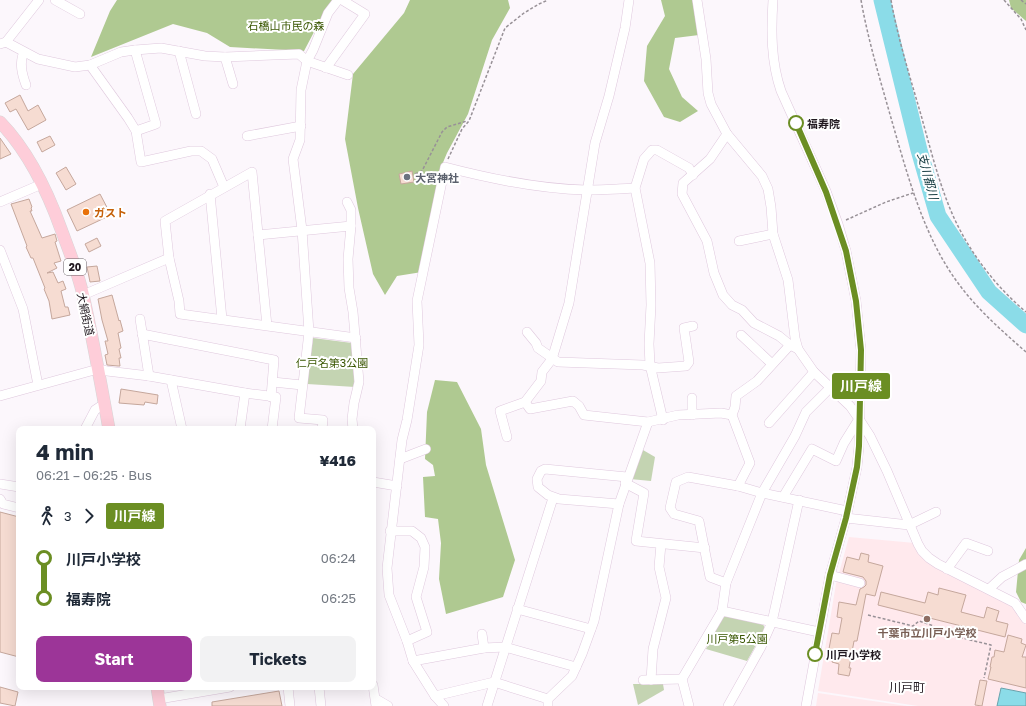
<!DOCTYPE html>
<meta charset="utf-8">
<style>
body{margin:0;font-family:"Golos Text","Noto Sans JP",sans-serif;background:#f2f2f3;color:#1f2937;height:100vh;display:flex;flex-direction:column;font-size:15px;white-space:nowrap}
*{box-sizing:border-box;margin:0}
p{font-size:13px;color:#747a83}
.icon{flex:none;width:22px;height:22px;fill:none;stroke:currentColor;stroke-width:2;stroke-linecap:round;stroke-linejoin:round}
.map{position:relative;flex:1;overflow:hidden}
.panel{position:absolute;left:16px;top:426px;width:360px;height:264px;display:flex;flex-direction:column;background:#fff;border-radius:8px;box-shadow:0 4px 16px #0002}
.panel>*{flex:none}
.badge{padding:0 8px;border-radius:3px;font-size:14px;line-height:26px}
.map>.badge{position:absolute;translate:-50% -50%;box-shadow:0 0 0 2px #fff}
.legs{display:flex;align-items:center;gap:6px;height:44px;padding:0 20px;font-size:13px}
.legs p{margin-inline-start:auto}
.headline{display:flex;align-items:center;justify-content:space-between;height:68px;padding:0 20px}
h1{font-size:22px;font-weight:700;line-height:30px}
.action{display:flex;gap:8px;margin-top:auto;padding:8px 20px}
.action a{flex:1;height:46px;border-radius:8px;background:#9c3598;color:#fff;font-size:16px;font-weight:700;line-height:46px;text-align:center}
.action a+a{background:#f2f2f3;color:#1f2937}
ul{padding:0 20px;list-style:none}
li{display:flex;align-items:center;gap:14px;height:40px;font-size:15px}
li i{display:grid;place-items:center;width:6px;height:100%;margin:0 5px;background:currentColor}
li i::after{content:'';width:10px;height:10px;margin:-5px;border:3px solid;border-radius:50%;background:#fff}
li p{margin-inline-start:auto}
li:first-child i{background:linear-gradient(#0000 50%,currentColor 0)}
li:last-child i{background:linear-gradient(currentColor 50%,#0000 0)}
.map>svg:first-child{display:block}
.education{fill:#ffe9ed}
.green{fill:#c4d4b2}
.forest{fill:#afc991}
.water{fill:#8bdce8;stroke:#6ba2ac}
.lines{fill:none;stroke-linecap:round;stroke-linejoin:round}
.river{stroke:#8bdce8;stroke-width:17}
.building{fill:#f6dcd2;stroke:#c5a79c}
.minor-casing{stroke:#dfc8dd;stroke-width:10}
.major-casing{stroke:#d7d6d7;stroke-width:13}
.path{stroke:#989197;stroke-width:1.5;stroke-dasharray:3 2;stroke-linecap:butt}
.minor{stroke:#fff;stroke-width:9}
.major{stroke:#fecdd9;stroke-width:12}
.line-1-casing{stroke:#fff;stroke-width:9}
.line-1{stroke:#6b8e23;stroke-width:6}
.stop-1-dot{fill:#fff;stroke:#6b8e23;stroke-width:2}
.worship-dot{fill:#6b7280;stroke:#fff;stroke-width:1.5}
.food-dot{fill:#e8710a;stroke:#fff;stroke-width:1.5}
.education-dot{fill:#8d6e63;stroke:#fff;stroke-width:1.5}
.labels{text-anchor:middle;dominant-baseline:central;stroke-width:4;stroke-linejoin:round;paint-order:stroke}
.shield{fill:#fff;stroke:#645e63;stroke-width:1}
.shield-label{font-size:10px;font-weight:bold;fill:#211920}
.park-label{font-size:11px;fill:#395600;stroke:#fff}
.stop-label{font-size:11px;font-weight:bold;fill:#211920;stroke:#fff;text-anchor:start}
.worship-label{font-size:11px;font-weight:bold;fill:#5b616d;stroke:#fff;text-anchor:start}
.food-label{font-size:11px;font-weight:bold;fill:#c56008;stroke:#fff;text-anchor:start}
.street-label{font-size:11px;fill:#211920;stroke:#fff}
.education-label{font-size:11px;font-weight:bold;fill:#785e54;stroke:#fff}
.water-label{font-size:12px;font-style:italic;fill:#163d42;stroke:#fff}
.neighbourhood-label{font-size:12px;fill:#211920;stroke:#fff}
</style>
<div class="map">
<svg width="1026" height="706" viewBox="0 0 1026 706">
<rect width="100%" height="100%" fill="#fcf7fc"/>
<g class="education">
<polygon points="849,537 915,543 920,552 1013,603 1026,625 1026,706 918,706 818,691 836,584"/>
<polygon points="818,693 907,706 816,706"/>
</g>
<g class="green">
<polygon points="313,338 352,343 355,387 307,384"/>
<polygon points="643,450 655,457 651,481 630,479"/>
<polygon points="727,616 763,624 765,629 747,661 706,649 722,618"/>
<polygon points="633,684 663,684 664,690 638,705"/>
</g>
<g class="forest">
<polygon points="117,0 335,0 323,15 304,51 230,47 207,33 173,24 91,57 110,11"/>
<polygon points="410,0 508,0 510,8 492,40 468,114 447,153 439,172 422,272 397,276 385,295 373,274 358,208 345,139 353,74 404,13"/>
<polygon points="661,0 696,0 699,35 675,38 669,69 682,97 698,111 680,122 664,117 644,81 647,46 665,16"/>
<polygon points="1009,0 1026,0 1026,21 1011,8"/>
<polygon points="435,380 457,382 481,429 486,465 515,560 503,597 446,614 439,579 441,543 438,519 425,517 423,477 435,476 433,465 425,459 427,412"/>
<polygon points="1026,548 1026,604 1021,602 1016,592 1019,560"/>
</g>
<polygon class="water" points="1001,688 1026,693 1026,706 997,706"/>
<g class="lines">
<polyline class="river" points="882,0 919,150 938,216 989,292 1026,325"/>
</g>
<g class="building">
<polygon points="20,95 28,111 38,105 46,120 28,130 16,109 10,112 5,103"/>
<polygon points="50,136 55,145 42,152 37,142"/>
<polygon points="0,138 11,154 0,159"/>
<polygon points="66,167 76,184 66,190 56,173"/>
<polygon points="412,171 414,182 401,184 399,174"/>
<polygon points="100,194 111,215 77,231 67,210"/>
<polygon points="29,199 32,207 31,208 32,211 30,211 42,238 55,234 57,241 55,242 61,261 54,263 57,268 47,273 53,272 58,283 63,281 66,289 61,291 65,307 68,307 70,315 52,319 49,301 44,289 45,288 33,258 31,258 26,247 27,246 11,204"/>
<polygon points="97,238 101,246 89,252 85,244"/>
<polygon points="97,266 100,281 90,282 87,267"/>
<polygon points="112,295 119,321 120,320 123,331 118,333 121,348 119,349 121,358 119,358 120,366 118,366 107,365 105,355 108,354 105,341 108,341 102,320 98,299"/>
<polygon points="121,389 158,395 157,404 145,402 144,405 119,403"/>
<polygon points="0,512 19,517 19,657 0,652"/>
<polygon points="861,553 869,555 868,562 883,566 875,596 866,594 857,641 854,641 849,668 851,668 849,676 838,674 839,664 832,662 834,655 828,654 832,633 839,634 842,618 837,617 839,602 856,605 860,589 864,587 866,585 866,581 863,577 843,572 847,557 859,560"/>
<polygon points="939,588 966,595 961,612 984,618 987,607 999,611 996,621 1008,624 1005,637 878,605 881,592 925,603 928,592 938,595"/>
<polygon points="1008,635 1022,639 1021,643 1026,645 1022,657 1026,657 1026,688 988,679 991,667 990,667 992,657 994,657 995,650 1004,652"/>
<polygon points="980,680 987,681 982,706 975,705"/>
<polygon points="0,687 18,692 15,706 0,703"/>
<polygon points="279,691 282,706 212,706 212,702"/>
</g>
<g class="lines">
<g class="minor-casing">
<g id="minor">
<polyline points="55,0 80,14"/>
<polyline points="697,0 706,59 708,93 711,104 727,134 762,176 768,189 771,207 773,234 788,280 795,338 798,349 814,372 850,406 859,419 870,436 887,471 918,544 922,551 929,558 938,564 1015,603 1026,619"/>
<path d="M773,0c-2,31 -2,62 8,91l45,100 12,33 8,27 10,50 5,49 -2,96 -2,21 -11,51 -16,57 -24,131"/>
<polyline points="6,42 38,59 75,67 90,65 121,52 135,50 161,48 205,56 225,57 299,54 307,61 348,75"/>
<polyline points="0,44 6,42 39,0"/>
<polyline points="135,50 156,124 136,131"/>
<polyline points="179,51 196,114"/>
<path d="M24,52c-5,11 -2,22 2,33"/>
<polyline points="225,57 233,84"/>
<polyline points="90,65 128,118 136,131 141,162 191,151 201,151 212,159 224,187"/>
<polyline points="326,68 365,14 342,0"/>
<polyline points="727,134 710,159 683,183 682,194 707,241 714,273 723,295 732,305 742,310 754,323 779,336 790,345 798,349"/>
<polyline points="247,136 301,126"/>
<polyline points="210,194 222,319"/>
<polyline points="0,202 42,184"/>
<polyline points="347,202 351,210 351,226 348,259 349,288 353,312 359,382 354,403 352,419 353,429"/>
<polyline points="258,235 351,226"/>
<polyline points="739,241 773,234"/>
<polyline points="0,250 23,309 38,385"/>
<polyline points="83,295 169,258"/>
<polyline points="140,319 149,376"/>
<polyline points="267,326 252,172 165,221 169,258 179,301 180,314 356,338"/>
<polyline points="527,332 536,343 538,348 558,362 643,365 658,368 686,366 689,362 684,328 693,326"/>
<polyline points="142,334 274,360 271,397"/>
<polyline points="741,335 772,364"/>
<polyline points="171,380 182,429"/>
<polyline points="273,382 302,385"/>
<polyline points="0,396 98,369 107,371 149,376 245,393 276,397 272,429"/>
<polyline points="692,398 692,415"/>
<polyline points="525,402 530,409 573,401 579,406 584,415 648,422 678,415 721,413 732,415"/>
<polyline points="663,420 650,365 649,344 651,305 650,263 635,188 644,159 652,150 657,150 689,168 693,175"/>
<polyline points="769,423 814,372"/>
<polyline points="85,429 95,410 104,404"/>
<polyline points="240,429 245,393"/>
<polyline points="322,429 323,420 299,418 309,332 302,230 293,159 300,140 301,90 307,61 313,50 328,13 338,0"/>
<polyline points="507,437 500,411 525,402 541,381 542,372 552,359 569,303 595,143 609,96 625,28 629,0"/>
<polyline points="400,459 426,449"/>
<polyline points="373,482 397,486"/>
<polyline points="625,483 644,493 636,541 705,548"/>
<polyline points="0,484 19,487"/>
<polyline points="738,486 750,463 732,415 735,407 736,396 757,381 790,345"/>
<polyline points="783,497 812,449 836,461 844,443 859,419"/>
<polyline points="0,499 3,504 19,508"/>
<polyline points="619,504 559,499 548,495 538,487 537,479 541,471 545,469 627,477"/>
<polyline points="846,518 909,525 936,512"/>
<polyline points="390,531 412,531 421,538 425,547 424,567 416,597 427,632 407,641"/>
<polyline points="947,569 966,543 988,551"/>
<polyline points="830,575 860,583"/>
<polyline points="726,583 710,577 699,521 674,514 670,508 676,482 688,477 738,486 762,493 847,511"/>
<polyline points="989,589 1002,577 1026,564"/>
<polyline points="517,609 591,629"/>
<polyline points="722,611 819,632"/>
<polyline points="482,634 484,648"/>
<polyline points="413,661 484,648 505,647 576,667"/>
<polyline points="643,680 682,679"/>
<polyline points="651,680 653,649 666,598 659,567 661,544"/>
<polyline points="373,685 376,706"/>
<polyline points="288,687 290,706"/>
<polyline points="319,687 321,706"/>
<polyline points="435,696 494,682 548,699"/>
<polyline points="159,699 230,687"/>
<polyline points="376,699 388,706"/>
<path d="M444,706l-9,-10 -22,-35 -6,-20 -18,-46 -2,-27 15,-128 5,-20 12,-75 -2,-44 28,-134c46,12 93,22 141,23 17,0 33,-1 49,-2"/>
<polyline points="487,706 553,498"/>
<polyline points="548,706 548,699 572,676 582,654 594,621 619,504 648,422"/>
<polyline points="689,706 682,679 722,611 726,583 762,493 795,436 806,412 830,388"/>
<polyline points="728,706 761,647 772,622 799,500"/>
</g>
</g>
<g class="major-casing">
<g id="major">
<path d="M0,122c29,30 47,68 61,107 8,22 17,43 22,66 10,44 18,89 26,134"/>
<polyline points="157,687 160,706"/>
</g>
</g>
<g class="path">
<path d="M861,0c7,40 19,79 30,118 16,55 32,118 67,165 19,26 43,47 68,69"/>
<path d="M891,0c7,39 19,77 30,115 9,32 17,65 30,96 16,38 43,74 75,101"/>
<polyline points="1004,0 1021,19 1026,30"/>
<polyline points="1021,0 1026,4"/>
<polyline points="448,159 462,129 469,121 505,28 524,13 539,4 548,0"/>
<polyline points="415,174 422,171 442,132 447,127 467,121"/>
<polyline points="846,220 886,202 913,193"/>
<polyline points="868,615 913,626 919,621 934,626 937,632 991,645 984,678"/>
</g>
<use href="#minor" class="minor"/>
<use href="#major" class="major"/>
</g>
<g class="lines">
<g class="line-1-casing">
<polyline id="line-1" points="796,123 826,192 846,251 856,301 861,350 859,446 857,467 846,518 830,575 815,654"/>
</g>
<use href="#line-1" class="line-1"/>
</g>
<g class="stop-1-dot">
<circle cx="796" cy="123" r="7"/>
<circle cx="815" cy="654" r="7"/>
</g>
<circle class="worship-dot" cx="407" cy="177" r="4"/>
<circle class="food-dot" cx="86" cy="212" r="4"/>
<circle class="education-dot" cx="927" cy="619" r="4"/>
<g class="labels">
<rect class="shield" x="64" y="259" width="22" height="16" rx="3"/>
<g class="shield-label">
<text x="75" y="267">20</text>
</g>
<g class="park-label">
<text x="286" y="25">石橋山市民の森</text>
<text x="332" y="362">仁戸名第3公園</text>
<text x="737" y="638">川戸第5公園</text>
</g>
<g class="stop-label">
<text x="807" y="123">福寿院</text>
<text x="826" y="654">川戸小学校</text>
</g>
<g class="worship-label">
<text x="415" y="177">大宮神社</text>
</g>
<g class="food-label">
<text x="94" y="212">ガスト</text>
</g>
<g class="street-label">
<text transform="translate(86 314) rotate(78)">大網街道</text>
</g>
<g class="education-label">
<text x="927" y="632">千葉市立川戸小学校</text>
</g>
<g class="water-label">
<text transform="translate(928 176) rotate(75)">支川都川</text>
</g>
<g class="neighbourhood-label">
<text x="907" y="687">川戸町</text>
</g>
</g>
</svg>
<b class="badge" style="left:861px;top:386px;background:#6b8e23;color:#fff">川戸線</b>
<section class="panel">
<div class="headline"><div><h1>4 min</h1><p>06:21 – 06:25 · Bus</p></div><b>¥416</b></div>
<div class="legs"><svg class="icon" aria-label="walk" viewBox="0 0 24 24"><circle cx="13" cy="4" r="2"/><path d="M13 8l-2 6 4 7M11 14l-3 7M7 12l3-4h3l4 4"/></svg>3<svg class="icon" aria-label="forward" viewBox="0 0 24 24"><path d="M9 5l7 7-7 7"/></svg><b class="badge" style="background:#6b8e23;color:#fff">川戸線</b></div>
<ul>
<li><i style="color:#6b8e23"></i><b>川戸小学校</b><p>06:24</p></li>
<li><i style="color:#6b8e23"></i><b>福寿院</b><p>06:25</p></li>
</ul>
<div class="action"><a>Start</a><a>Tickets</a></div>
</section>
</div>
